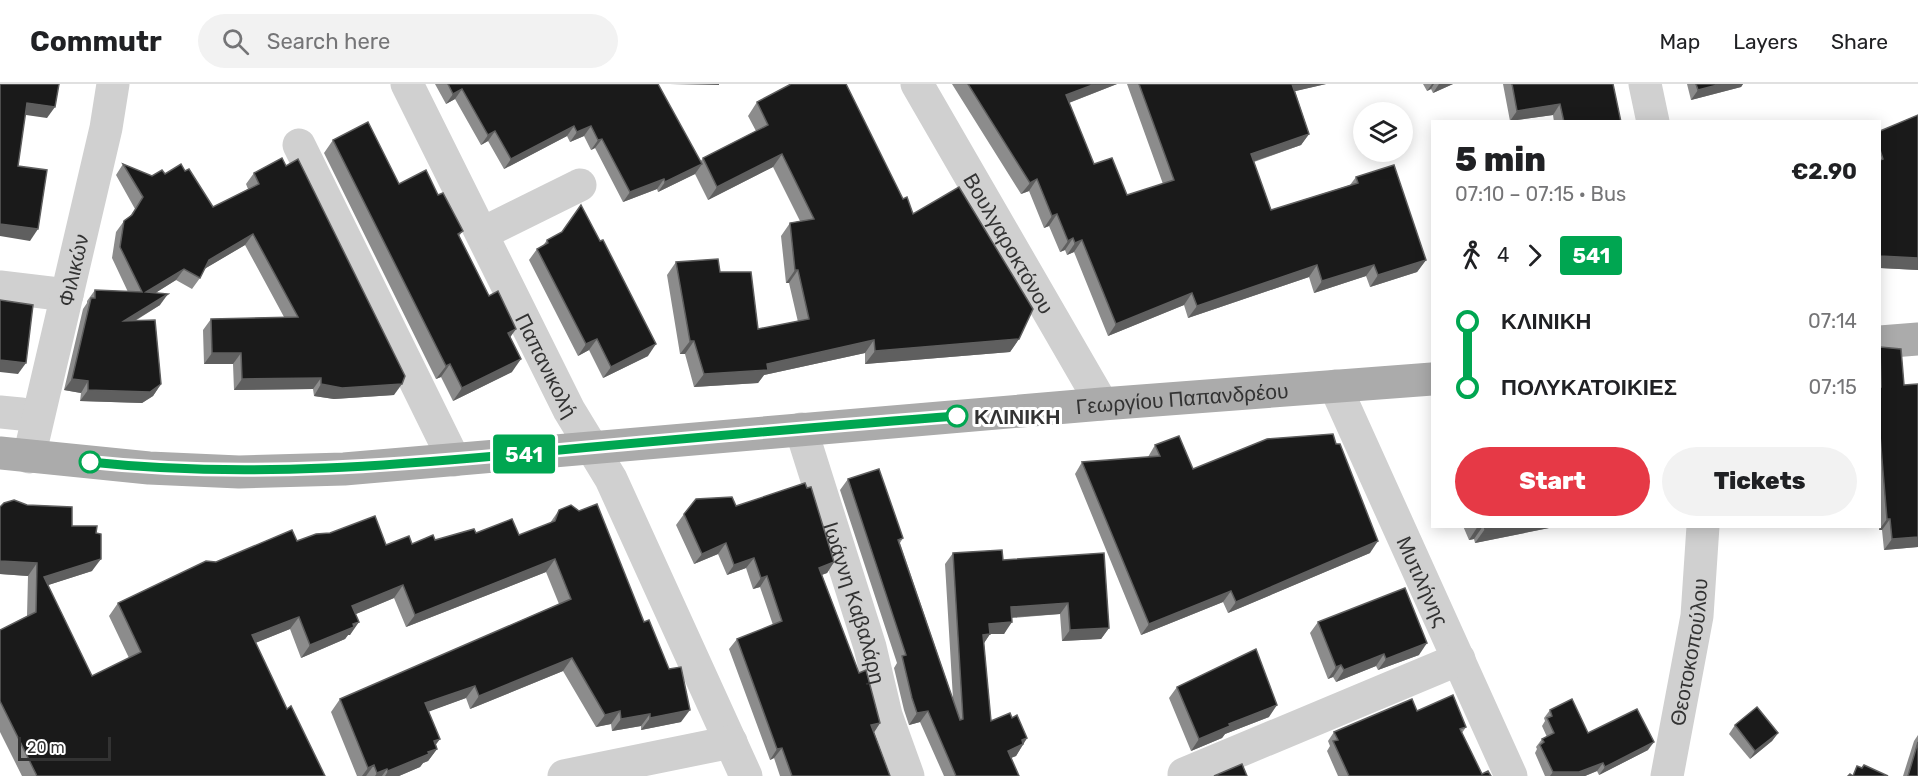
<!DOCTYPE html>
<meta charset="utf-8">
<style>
body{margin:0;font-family:Rubik,sans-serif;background:#f2f2f2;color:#202124;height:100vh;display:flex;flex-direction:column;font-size:22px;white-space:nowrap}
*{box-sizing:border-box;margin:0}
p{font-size:20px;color:#757577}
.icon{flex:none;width:33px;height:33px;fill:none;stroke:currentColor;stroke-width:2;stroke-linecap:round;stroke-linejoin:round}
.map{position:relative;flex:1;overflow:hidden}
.sheet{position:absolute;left:1431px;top:36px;width:450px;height:408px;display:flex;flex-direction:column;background:#fff;border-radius:0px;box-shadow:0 3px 15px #0003}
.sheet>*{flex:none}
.badge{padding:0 12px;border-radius:4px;font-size:21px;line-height:39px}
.buttons{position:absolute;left:1353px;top:18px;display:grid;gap:12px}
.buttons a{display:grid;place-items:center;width:60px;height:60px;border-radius:50%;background:#fff;box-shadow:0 3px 15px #0003;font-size:30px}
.scale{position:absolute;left:18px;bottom:15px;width:93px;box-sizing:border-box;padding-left:6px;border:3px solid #333;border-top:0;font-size:16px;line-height:21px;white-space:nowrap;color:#333;-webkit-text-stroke:4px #fff;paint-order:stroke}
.map>.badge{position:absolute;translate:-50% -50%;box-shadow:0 0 0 3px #fff}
.legs{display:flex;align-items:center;gap:9px;height:66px;padding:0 24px;font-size:20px}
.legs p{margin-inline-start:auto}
.headline{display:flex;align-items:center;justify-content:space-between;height:102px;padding:0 24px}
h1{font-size:33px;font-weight:800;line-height:45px}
.action{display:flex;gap:12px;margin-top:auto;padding:12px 24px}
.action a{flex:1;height:69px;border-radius:36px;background:#e63946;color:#fff;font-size:24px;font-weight:800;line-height:69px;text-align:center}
.action a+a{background:#f2f2f2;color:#202124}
ul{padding:0 24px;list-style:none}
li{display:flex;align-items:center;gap:21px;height:66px;font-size:22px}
li i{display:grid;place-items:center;width:9px;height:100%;margin:0 8px;background:currentColor}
li i::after{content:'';width:15px;height:15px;margin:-8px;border:4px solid;border-radius:50%;background:#fff}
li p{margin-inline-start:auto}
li:first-child i{background:linear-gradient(#0000 50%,currentColor 0)}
li:last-child i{background:linear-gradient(currentColor 50%,#0000 0)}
header{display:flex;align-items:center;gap:36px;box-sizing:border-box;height:84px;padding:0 30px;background:#fff;border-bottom:2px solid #e0e0e0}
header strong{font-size:28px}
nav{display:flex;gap:33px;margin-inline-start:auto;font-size:21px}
.search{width:420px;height:54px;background:#f2f2f2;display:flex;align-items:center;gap:15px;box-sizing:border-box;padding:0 21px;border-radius:33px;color:#757577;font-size:22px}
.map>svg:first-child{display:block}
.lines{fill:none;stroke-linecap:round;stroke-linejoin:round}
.minor{stroke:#d0d0d0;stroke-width:33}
.major{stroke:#ababab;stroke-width:33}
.wall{fill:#8c8c8c}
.shaded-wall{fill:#5f5f5f}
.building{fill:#1a1a1a;stroke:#5f5f5f;stroke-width:1.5}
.line-1-casing{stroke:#fff;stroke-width:14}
.line-1{stroke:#00a651;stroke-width:9}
.stop-1-dot{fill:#fff;stroke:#00a651;stroke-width:3}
.labels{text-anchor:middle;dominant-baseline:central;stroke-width:6;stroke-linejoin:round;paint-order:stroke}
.street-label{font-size:21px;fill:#333;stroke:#fff}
.stop-label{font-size:21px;font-weight:bold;fill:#333;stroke:#fff;text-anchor:start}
</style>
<header>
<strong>Commutr</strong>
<div class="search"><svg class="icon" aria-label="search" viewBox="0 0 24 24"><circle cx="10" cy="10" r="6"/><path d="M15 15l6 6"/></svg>Search here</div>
<nav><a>Map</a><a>Layers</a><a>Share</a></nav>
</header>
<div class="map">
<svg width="1918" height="692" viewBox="0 0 1918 692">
<rect width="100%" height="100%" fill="#fff"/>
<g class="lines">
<g class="minor">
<path id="s1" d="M407,0l162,326 42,69 135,297"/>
<path id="s2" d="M917,0l185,320"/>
<polyline points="1645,0 1653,38"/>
<polyline points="299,61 454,376"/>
<polyline points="483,149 580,101"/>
<polyline points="0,203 67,211"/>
<path id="s3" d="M1335,302l176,390"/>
<polyline points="0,328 21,330"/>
<path id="s4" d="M801,345l69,218 16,68 22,61"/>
<path id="s5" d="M29,373l77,-329 7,-44"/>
<polyline points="1184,690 1459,575"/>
<polyline points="564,692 731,658"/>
<path id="s6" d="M1667,692l30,-160 6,-90"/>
</g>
<g class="major">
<polyline points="1880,258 1918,255"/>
<path id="s7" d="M0,369l149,15 90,4 105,-3 758,-65 330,-25"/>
</g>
</g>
<g class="wall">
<polygon points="435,0 658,0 700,78 703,74 756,47 748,32 757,18 903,115 913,130 1019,255 1010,268 865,280 865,269 764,291 758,299 694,303 685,270 680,270 667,191 676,178 720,188 758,245 798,238 789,199 786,199 781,152 790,139 800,137 773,83 708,116 695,90 658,108 657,105 623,118 595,64 591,66 584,52 570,58 567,52 504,85 488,57 481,61 455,15 446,20"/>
<polygon points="952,0 1117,0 1069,19 1094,80 1127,111 1163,100 1127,0 1326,0 1295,7 1309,50 1301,61 1254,78 1271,126 1350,101 1356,93 1426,176 1417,188 1370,203 1366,192 1314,209 1309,193 1188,234 1184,221 1108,252 1074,168 1067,171 1065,166 1060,168 1049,142 1044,144 1029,107 1021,110"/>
<polygon points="1423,0 1453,0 1433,9 1431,5 1427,7"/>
<polygon points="1503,0 1613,0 1621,38 1554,38 1553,31 1510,37"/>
<polygon points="1687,0 1743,0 1741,3 1691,16"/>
<polygon points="1918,31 1918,186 1880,184 1880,47"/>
<polygon points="333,56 399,100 438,111 463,147 459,152 510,254 512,288 453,317 441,293 436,295 324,69"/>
<polygon points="123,80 152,92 185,87 213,123 248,105 246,100 254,89 394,311 334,315 314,312 313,305 234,306 233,280 204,280 203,246 211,235 284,233 245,161 204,185 200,194 192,205 176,196 155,209 160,221 135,237 161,300 153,312 142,319 80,317 81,309 64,306 83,225 87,219 87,217 95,206 128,208 112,174 116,148 124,137 130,132 135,125 116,91"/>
<polygon points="547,156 648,272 603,294 589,266 578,272 529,176 537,165 542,163"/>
<polygon points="1880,263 1918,463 1884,466 1882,446 1879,446"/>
<polygon points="1155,361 1193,385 1370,469 1228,529 1223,518 1141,551 1075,390 1082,378 1148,373"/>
<polygon points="848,395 903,454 900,459 953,615 945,480 953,469 1003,476 1109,544 1101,555 1062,557 1060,530 1012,534 1004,550 990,550 984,559 991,637 1012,634 1027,654 1016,672 1011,674 1019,692 944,692 920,638 909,641 904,626 894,584 897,579 840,406"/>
<polygon points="736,422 834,478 827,489 822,491 859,589 880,639 874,648 890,692 780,692 774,674 770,676 729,565 737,555 773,541 760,503 753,505 746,484 727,491 718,470 694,480 676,441 684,430"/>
<polygon points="0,423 96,449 92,487 48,501 92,592 129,574 109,532 118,519 216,478 297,457 386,461 412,460 476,449 519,451 550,439 559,426 681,638 641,646 641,642 612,647 611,640 596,643 563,587 470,625 466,614 429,627 437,665 428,677 423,679 420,683 399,692 357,692 331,628 340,615 559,520 546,488 406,543 394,514 356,530 350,551 348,551 345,555 301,574 290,545 255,559 287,625 325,692 22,692 0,648 0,546 27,532 28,492 0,490"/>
<polygon points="1463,442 1559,442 1475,459 1474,455 1469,456"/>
<polygon points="1318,538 1419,571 1378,586 1376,582 1336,598 1333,593 1328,595 1310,549"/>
<polygon points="1177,603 1269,633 1225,650 1222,654 1191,667 1169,614"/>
<polygon points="1550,626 1588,649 1648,666 1599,691 1597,687 1585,692 1545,692 1535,669 1537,665 1536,663 1542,655 1547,653 1542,642 1545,637 1544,634"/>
<polygon points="1417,627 1466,643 1462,649 1482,690 1491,692 1338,692 1327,667 1330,662 1328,657 1334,648"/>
<polygon points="1735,641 1778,649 1772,657 1750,675 1729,650"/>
<polygon points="1918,651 1918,692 1903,692 1914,657"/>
</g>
<g class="shaded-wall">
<polygon points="670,0 719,0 719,1"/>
<polygon points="1095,0 1117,0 1058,23 1066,11"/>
<polygon points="1290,0 1326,0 1283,10"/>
<polygon points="1432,0 1434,0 1431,5 1427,7"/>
<polygon points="1439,0 1453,0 1433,9"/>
<polygon points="1721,0 1743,0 1741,3 1691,16 1698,6"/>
<polygon points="462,5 455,15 446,20 453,10"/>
<polygon points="27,19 55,23 47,34 19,30"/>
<polygon points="1560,20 1553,31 1510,37 1517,27"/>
<polygon points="574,42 567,52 504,85 511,75"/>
<polygon points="591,42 584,52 570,58 577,48"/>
<polygon points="495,47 488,57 481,61 488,51"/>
<polygon points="1309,50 1301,61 1243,81 1251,70"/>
<polygon points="602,55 595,64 591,66 598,56"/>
<polygon points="782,70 773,83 708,116 717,103"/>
<polygon points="702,80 695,90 658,108 665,98"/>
<polygon points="664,95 657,105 623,118 630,108"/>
<polygon points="1037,95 1029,107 1021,110 1030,99"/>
<polygon points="1057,130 1049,142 1044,144 1052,132"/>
<polygon points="0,140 38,145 30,157 0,152"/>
<polygon points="253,150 245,161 201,187 209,176"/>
<polygon points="1073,154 1065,166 1060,168 1068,157"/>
<polygon points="1082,156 1074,168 1067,171 1075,159"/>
<polygon points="1880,172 1918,174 1918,186 1880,184"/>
<polygon points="1426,176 1417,188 1370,203 1378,191"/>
<polygon points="1317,181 1309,193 1188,234 1197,222"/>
<polygon points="1374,181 1366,192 1314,209 1322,197"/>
<polygon points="184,185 176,196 138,220 146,208"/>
<polygon points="795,186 798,186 789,199 786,199"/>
<polygon points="1192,209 1184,221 1108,252 1116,240"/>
<polygon points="168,210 160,221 116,248 124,237"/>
<polygon points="516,245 507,258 508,249"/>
<polygon points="597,255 589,266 578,272 586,260"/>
<polygon points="1019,255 1010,268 865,280 875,267"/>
<polygon points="874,256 865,269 764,291 758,299 694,303 704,290 767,280"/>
<polygon points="690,257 694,257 685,270 680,270"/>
<polygon points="656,260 648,272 603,294 611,283"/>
<polygon points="212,269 241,269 233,280 204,280"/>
<polygon points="521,275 512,288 453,317 462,304"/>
<polygon points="0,276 26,279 18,290 0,288"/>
<polygon points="450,280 441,293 436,295 446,282"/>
<polygon points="321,294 313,305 234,306 242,295"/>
<polygon points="72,295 88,297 81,309 64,306"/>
<polygon points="161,300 153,312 142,319 80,317 88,306"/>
<polygon points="321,300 402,300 394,311 334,315 314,312"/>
<polygon points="1887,435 1890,435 1882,446 1879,446"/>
<polygon points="1478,442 1483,442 1474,455 1469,456"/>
<polygon points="1497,442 1559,442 1475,459 1485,445"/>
<polygon points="1918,453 1918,463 1884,466 1892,455"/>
<polygon points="1378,457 1370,469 1228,529 1236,518"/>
<polygon points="726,459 718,470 694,480 702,470"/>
<polygon points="754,474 746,484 727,491 734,481"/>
<polygon points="101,475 92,487 36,505 44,493"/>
<polygon points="555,475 546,488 406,543 415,531"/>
<polygon points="0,477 37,479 28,492 0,490"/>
<polygon points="834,478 827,489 812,494 819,484"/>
<polygon points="767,492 760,503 753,505 761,494"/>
<polygon points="403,501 394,514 344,535 352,522"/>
<polygon points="1231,507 1223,518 1141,551 1149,540"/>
<polygon points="1068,519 1060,530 1003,534 1011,523"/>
<polygon points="299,533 290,545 243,564 252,551"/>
<polygon points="359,538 350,551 348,551 345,555 301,574 310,561"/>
<polygon points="1012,538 1004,550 990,550 982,562 976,562 989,540"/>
<polygon points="1109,544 1101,555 1062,557 1070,546"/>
<polygon points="1427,559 1419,571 1378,586 1386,575"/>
<polygon points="1384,570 1376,582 1336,598 1344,586"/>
<polygon points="572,574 563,587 470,625 479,612"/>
<polygon points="1341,581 1333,593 1328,595 1336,583"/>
<polygon points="475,602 466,614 417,632 425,619"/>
<polygon points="1277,621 1269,633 1225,650 1222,654 1191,667 1199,655 1229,640"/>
<polygon points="690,626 681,638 641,646 650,634"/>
<polygon points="620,627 611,640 596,643 605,631"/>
<polygon points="928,627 920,638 909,641 917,629"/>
<polygon points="650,630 641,642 612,647 621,635"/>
<polygon points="880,639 873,650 871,641"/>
<polygon points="1778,649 1772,657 1750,675 1755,667"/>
<polygon points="1027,654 1016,672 1000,678 1008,667 1022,656"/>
<polygon points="440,655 432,666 437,665 428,677 423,679 420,683 399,692 385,692 388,687 434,657"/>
<polygon points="1654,658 1648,666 1599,691 1605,683"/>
<polygon points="782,664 774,674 770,676 777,665"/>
<polygon points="1603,679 1597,687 1585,692 1550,692 1553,688"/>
<polygon points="374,681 366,692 362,692 368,684"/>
<polygon points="387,685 382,692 375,692 377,689"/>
</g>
<g class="building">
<polygon points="0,0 59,0 55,23 27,19 18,82 47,86 38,145 0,140"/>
<polygon points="448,0 658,0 702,80 665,98 664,95 630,108 602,55 598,56 591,42 577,48 574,42 511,75 495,47 488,51 462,5 453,10"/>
<polygon points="791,0 846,0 903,115 907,113 913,130 959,103 1033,225 1019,255 875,267 874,256 767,280 768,286 704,290 694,257 690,257 676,178 718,175 720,188 751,188 758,245 809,235 798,186 795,186 790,139 814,135 782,70 717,103 703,74 768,41 757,18"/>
<polygon points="968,0 1095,0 1066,11 1094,80 1112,74 1127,111 1174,96 1139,0 1292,0 1309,50 1251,70 1271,126 1358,99 1356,93 1394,81 1426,176 1378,191 1374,181 1322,197 1317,181 1197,222 1192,209 1116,240 1082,156 1075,159 1073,154 1068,157 1057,130 1052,132 1037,95 1030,99"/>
<polygon points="1512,0 1613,0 1621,38 1564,38 1560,20 1517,27"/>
<polygon points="1696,0 1721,0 1698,6"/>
<polygon points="1918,31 1918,174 1880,172 1880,76 1883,75 1880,66 1880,47"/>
<polygon points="368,38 399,100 426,86 438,111 443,109 463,147 458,150 489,212 498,207 516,245 508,249 521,275 462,304 450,280 446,282 333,56"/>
<polygon points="282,74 286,82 298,75 405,292 402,300 342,304 321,300 321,294 242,295 241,269 212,269 211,235 298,233 253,150 209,176 200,194 184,185 146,208 168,210 124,237 155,236 161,300 150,308 88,306 88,297 72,295 91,214 95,214 95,206 142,208 120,163 124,137 132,131 143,113 123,80 152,92 162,86 165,90 181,80 185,87 189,85 213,123 259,100 254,89"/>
<polygon points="581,121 600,157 603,156 656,260 611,283 597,255 586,260 537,165 548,159 547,156 562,148"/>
<polygon points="0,216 33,221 26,279 0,276"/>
<polygon points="1880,263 1901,265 1904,301 1918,300 1918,453 1892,455 1890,435 1887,435 1880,351 1880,303 1881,303"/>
<polygon points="1333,350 1336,360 1340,360 1378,457 1236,518 1231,507 1149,540 1082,378 1160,372 1155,361 1179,352 1193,385 1267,355"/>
<polygon points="879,385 903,454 898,456 960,636 963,635 953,469 1002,466 1003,476 1104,469 1109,544 1070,546 1068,519 1011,523 1012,538 989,540 990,550 983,551 991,637 1010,629 1012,634 1017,631 1027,654 1022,656 1023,660 1008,667 1019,692 956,692 928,627 917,629 912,614 902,572 906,571 848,395"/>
<polygon points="805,399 807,404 811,403 834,478 819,484 859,589 866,586 880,639 871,641 890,692 792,692 782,664 777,665 737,555 782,537 767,492 761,494 754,474 734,481 726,459 702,470 684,430 696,415 732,413 736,422"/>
<polygon points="14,416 27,421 72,423 72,442 97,442 96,449 101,450 101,475 44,493 92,592 141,568 118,519 206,477 216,478 292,446 297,457 316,450 330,449 375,432 386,461 409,452 412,460 433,451 435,456 474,445 476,449 512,435 519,451 555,437 559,426 571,421 579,427 597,420 644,538 649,536 669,585 681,583 690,626 650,634 650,630 621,635 620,627 605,631 572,574 479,612 475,602 425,619 440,655 434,657 437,665 428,668 429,670 388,687 387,685 377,689 374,681 368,684 340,615 571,515 555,475 415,531 403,501 352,522 359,538 353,540 354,543 310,561 299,533 252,551 287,625 291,622 325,692 37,692 0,617 0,546 36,528 37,479 0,477 0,423 4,419"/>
<polygon points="1484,442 1497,442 1485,445"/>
<polygon points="1405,504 1427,559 1386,575 1384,570 1344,586 1341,581 1336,583 1318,538"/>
<polygon points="1256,565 1277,621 1229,640 1230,642 1199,655 1177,603"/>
<polygon points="1453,611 1466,643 1460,645 1482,690 1488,687 1491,692 1349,692 1333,657 1338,656 1334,648 1412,615 1417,627"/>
<polygon points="1572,615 1588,649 1637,625 1654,658 1605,683 1603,679 1579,688 1553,688 1540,661 1544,658 1542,655 1554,649 1547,634 1552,632 1550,626"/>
<polygon points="1757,623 1778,649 1755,667 1735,641"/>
<polygon points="1918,658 1918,692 1908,692"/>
<polygon points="1242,680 1247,692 1214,692"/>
<polygon points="1864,681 1888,692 1848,692 1850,690 1853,692 1857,682 1862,684"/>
</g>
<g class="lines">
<g class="line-1-casing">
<path id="line-1" d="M90,378c158,17 313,3 470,-12 132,-12 265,-24 397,-34"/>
</g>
<use href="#line-1" class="line-1"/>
</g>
<g class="stop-1-dot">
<circle cx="957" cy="332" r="10"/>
<circle cx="90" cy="378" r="10"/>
</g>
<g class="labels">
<g class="street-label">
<text stroke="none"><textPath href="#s2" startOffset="184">Βουλγαροκτόνου</textPath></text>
<text stroke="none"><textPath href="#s5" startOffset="192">Φιλικών</textPath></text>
<text stroke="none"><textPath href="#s1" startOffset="314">Παπανικολή</textPath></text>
<text stroke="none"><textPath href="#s7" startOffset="1186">Γεωργίου Παπανδρέου</textPath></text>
<text stroke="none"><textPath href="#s3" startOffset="214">Μυτιλήνης</textPath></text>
<text stroke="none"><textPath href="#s4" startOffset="182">Ιωάννη Καβαλάρη</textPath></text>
<text stroke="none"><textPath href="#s6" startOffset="126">Θεοτοκοπούλου</textPath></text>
</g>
<g class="stop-label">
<text x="974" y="332">ΚΛΙΝΙΚΗ</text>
</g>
</g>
</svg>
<div class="buttons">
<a><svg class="icon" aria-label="layers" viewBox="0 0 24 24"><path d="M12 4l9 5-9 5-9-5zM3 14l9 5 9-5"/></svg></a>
</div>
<div class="scale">20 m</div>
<b class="badge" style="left:524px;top:370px;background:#00a651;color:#fff">541</b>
<section class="sheet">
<div class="headline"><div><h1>5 min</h1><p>07:10 – 07:15 · Bus</p></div><b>€2.90</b></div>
<div class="legs"><svg class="icon" aria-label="walk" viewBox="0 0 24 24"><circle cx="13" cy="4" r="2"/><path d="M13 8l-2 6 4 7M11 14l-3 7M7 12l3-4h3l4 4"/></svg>4<svg class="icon" aria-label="forward" viewBox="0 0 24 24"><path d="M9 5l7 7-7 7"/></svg><b class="badge" style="background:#00a651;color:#fff">541</b></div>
<ul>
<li><i style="color:#00a651"></i><b>ΚΛΙΝΙΚΗ</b><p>07:14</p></li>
<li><i style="color:#00a651"></i><b>ΠΟΛΥΚΑΤΟΙΚΙΕΣ</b><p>07:15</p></li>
</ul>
<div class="action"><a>Start</a><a>Tickets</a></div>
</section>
</div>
